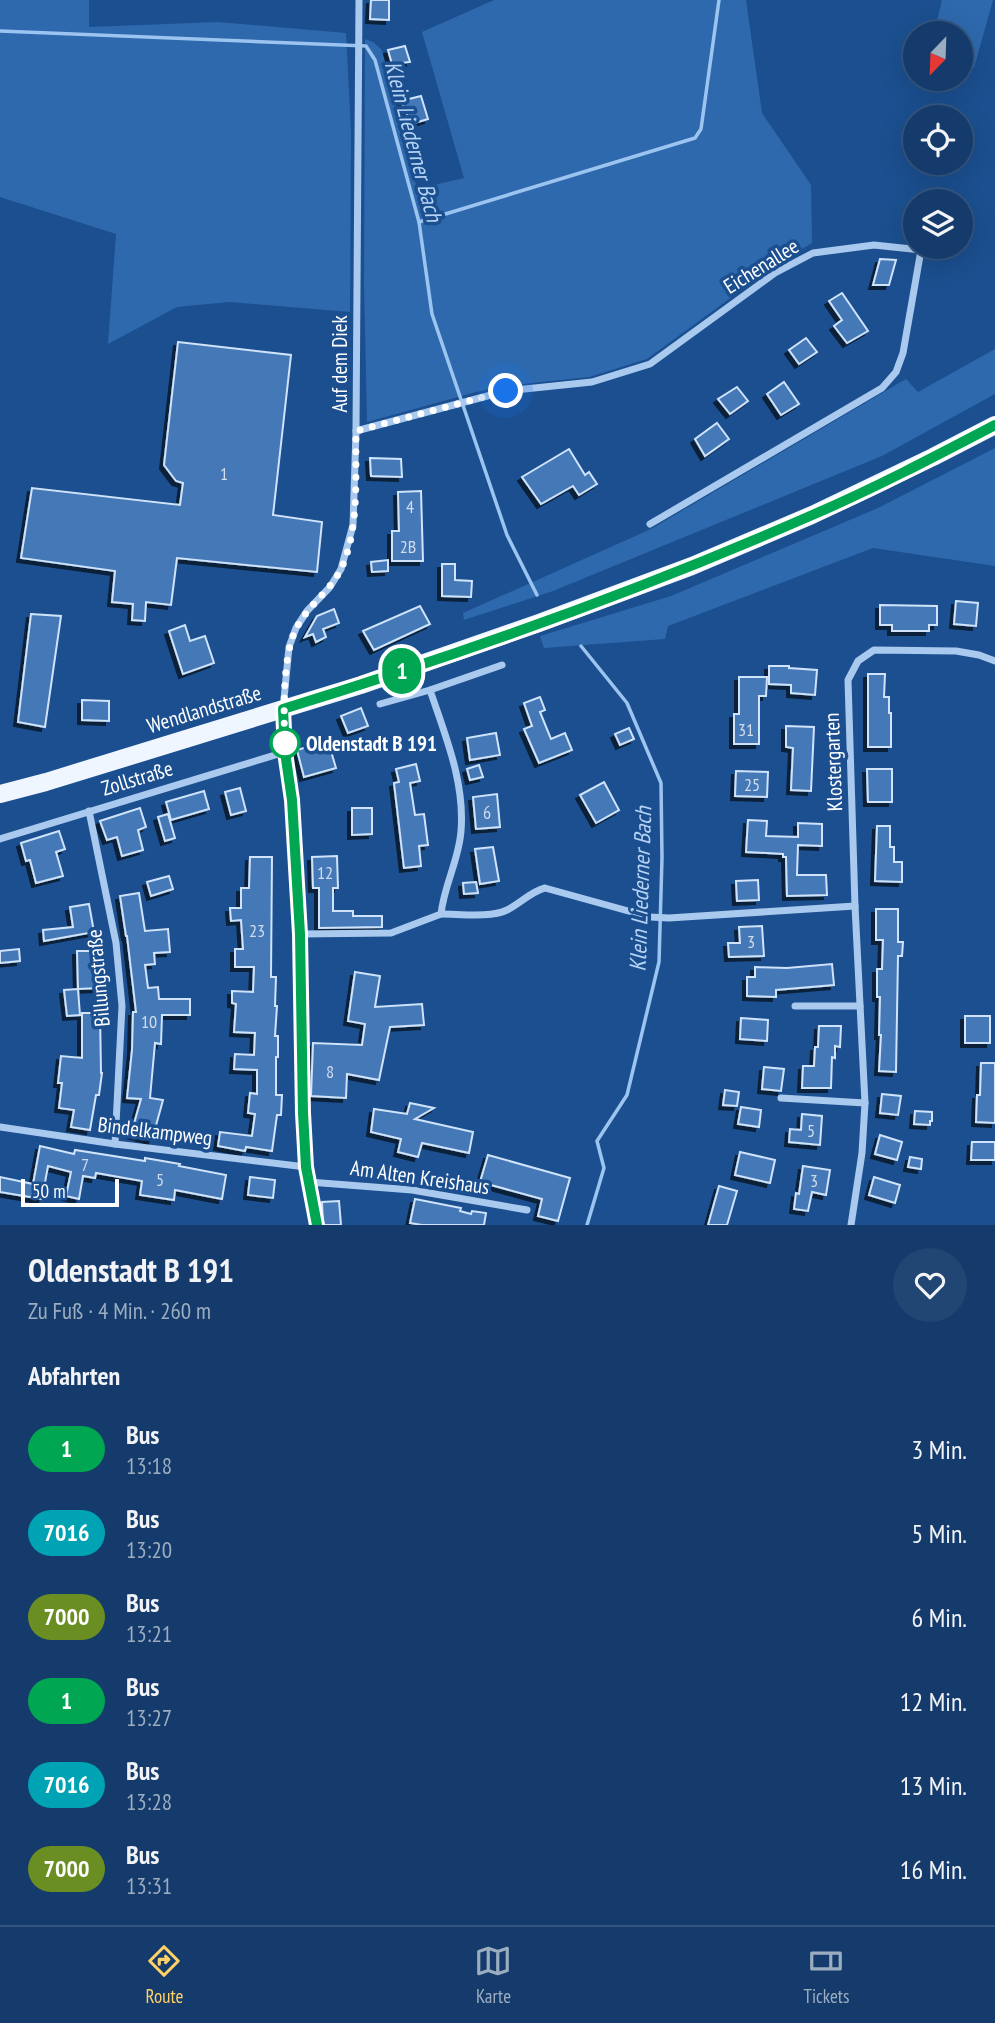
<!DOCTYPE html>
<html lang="de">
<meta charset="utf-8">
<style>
body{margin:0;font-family:"PT Sans Narrow",sans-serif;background:#214673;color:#f1f3f6;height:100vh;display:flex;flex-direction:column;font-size:26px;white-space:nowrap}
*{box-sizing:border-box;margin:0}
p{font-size:23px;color:#9dadc1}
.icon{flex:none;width:38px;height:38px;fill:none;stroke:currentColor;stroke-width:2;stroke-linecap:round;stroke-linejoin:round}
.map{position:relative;height:1225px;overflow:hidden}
.details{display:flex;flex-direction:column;background:#143b6b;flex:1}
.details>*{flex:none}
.badge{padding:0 14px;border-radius:23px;font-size:24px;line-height:46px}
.needle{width:46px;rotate:203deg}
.fabs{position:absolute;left:903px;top:21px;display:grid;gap:14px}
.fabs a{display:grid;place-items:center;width:70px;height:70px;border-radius:50%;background:#143b6b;box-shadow:0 7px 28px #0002,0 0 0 2px #33557e;font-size:35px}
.scale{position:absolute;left:21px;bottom:18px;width:98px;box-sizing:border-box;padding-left:7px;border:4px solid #fff;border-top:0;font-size:19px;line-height:24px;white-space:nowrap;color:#fff;-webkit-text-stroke:5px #1b4f8f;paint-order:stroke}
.you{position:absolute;width:35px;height:35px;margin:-18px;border:5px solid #fff;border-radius:50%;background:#1a73e8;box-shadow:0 0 0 10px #1a73e833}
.map>.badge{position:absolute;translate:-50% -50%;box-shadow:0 0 0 4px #fff}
h2{padding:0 28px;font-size:26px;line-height:63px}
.round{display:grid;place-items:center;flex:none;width:74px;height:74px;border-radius:37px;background:#214673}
.overview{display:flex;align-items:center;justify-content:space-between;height:119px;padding:0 28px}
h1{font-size:33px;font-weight:600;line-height:52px}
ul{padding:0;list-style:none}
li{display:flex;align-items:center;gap:21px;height:84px;padding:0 28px}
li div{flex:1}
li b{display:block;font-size:26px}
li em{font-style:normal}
li .badge{min-width:77px;font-weight:700;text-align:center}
.dock{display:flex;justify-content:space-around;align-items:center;height:98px;border-top:2px solid #33557e;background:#143b6b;font-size:19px;color:#9dadc1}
.dock a{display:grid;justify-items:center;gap:4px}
.dock .on{color:#ffd166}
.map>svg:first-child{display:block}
.green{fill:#2e69ad}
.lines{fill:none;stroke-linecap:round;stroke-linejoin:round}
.stream{stroke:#9cc4f0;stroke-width:3.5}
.building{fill:#4478b7;stroke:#cfe3fa;stroke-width:2;filter:url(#shadow)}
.street{stroke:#a9c9ee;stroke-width:7}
.primary{stroke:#f0f6ff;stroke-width:18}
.line-casing{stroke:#fff;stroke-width:16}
.line{stroke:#00a651;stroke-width:10}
.walk{stroke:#fff;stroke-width:7;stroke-dasharray:0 12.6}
.stop-dot{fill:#fff;stroke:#00a651;stroke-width:3.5}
.labels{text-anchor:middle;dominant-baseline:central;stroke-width:7;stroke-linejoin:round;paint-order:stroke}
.number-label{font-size:18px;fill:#d0dded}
.street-label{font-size:21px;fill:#fff;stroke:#1b4f8f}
.stop-label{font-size:21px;font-weight:bold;fill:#fff;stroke:#1b4f8f;text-anchor:start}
.water-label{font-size:23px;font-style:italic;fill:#b5d3f5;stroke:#1b4f8f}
</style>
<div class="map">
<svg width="995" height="1225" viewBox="0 0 995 1225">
<defs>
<filter id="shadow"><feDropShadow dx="-4" dy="4" stdDeviation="0" flood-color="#0009"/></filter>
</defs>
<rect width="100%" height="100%" fill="#1b4f8f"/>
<g class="green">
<polygon points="0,0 89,0 89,27 218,22 346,33 351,132 350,312 229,302 177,307 108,344 116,234 0,197"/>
<polygon points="494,0 746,0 762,113 811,185 812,243 773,267 647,359 589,377 503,386 476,392 367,422 364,284 365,39 373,42 382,50 417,189 464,178 422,32"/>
<polygon points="942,0 993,0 974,68 961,59 961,33 934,33"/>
<polygon points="995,349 995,394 882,456 553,591 464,620 463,613 651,529 906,379 918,392"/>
<polygon points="995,448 995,566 873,548 668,626 665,639 544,648 540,636 671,596 878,508"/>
</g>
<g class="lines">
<g class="stream">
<polyline points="0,31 366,46 375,60 419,222 432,314 507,535 537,595"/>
<polyline points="419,222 695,138 701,129 719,0"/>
<polyline points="581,646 627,703 661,783 662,858 659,962 627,1095 597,1141 604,1168 587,1225"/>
</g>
</g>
<g class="building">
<polygon points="371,0 389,0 389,20 370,19"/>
<polygon points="405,46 410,62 392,64 388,50"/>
<polygon points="421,96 428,119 411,124 401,101"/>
<polygon points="880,259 896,260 889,285 873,285"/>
<polygon points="842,293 868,331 847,343 834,326 842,320 829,301"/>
<polygon points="806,338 817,352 799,364 789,350"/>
<polygon points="178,342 291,355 273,515 322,522 317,572 177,558 171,605 146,602 145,621 132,620 133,604 112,602 115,571 21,558 32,488 180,505 183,483 176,481 164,465"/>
<polygon points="784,382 799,404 781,415 767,394"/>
<polygon points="737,387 748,401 730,414 718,399"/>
<polygon points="717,423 729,439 705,456 695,439"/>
<polygon points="569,449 585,475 589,472 597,484 579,495 573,486 541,504 522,477"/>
<polygon points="370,458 401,459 402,477 371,476"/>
<polygon points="421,491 423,561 392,561 392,531 399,531 398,492"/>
<polygon points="388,560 388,571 372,572 371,562"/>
<polygon points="442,564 455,564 455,580 472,581 471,597 442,596"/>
<polygon points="956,601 978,603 976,626 954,624"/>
<polygon points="880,605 937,606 937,625 929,625 929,631 892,631 892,625 880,625"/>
<polygon points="420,606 430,624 374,650 363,631"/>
<polygon points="334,609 339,623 323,629 326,637 316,642 313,634 305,637 317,616"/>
<polygon points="31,614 61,616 45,727 18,722"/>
<polygon points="185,625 190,641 205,636 214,663 183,674 169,631"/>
<polygon points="769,666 789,666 789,668 817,670 815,695 791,693 791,685 769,684"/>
<polygon points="868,674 885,674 884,697 889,697 889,713 891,713 891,747 868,747"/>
<polygon points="739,677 767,677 766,696 759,696 759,744 734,744 734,714 739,714"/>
<polygon points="540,697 545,710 540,712 551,739 565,733 572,750 539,763 524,729 532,726 524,703"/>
<polygon points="82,700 109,701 109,721 82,720"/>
<polygon points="361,708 368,726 348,733 341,716"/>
<polygon points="786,726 814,727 811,791 791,790 793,748 786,747"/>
<polygon points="629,728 634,739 620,745 615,734"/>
<polygon points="496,733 500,755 470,760 467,738"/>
<polygon points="328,741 336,768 304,777 297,750"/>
<polygon points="416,764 420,781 410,783 415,815 424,814 428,845 419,846 421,866 404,868 394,783 399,782 396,769"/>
<polygon points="479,765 483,777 470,780 467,769"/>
<polygon points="867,769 892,769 892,802 868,802"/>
<polygon points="736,771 768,772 767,797 735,796"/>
<polygon points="604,782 619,810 596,823 580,795"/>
<polygon points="240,788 246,811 231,815 225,792"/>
<polygon points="204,791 209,809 171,820 166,802"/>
<polygon points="497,794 500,827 476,829 473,797"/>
<polygon points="140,808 146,827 138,830 143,850 122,856 117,837 107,840 100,821"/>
<polygon points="352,808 372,808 372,834 352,835"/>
<polygon points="168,814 175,838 165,841 158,817"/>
<polygon points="748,820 767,821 766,836 798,837 798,823 822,824 822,846 798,845 797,875 826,875 827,895 787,896 786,857 783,857 783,854 746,852"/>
<polygon points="877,826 890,826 890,847 894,847 894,862 902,862 902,882 875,881"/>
<polygon points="59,831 65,849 56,852 63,876 36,883 30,860 26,861 21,843"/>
<polygon points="493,847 499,881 480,884 475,849"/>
<polygon points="337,856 338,888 333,888 333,911 353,911 353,916 382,916 382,927 319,928 319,888 313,888 312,857"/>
<polygon points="250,857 272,857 271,977 276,977 275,1006 277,1006 275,1036 278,1036 278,1057 276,1057 276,1095 282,1095 281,1115 277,1115 272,1151 246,1147 245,1151 218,1146 220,1132 252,1136 255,1114 248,1113 250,1093 257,1094 257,1070 234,1069 235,1054 254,1055 255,1033 234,1032 236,1004 232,1003 232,991 253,992 254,967 235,967 235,949 243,949 241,920 231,921 230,908 241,908 241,888 249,888"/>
<polygon points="169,876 173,889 151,896 147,882"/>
<polygon points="758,880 759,900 737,901 736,881"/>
<polygon points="476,882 478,893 464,894 463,883"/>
<polygon points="139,893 145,931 168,929 170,952 154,953 155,964 145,965 148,988 158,987 159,999 190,999 190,1015 162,1015 161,1044 155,1043 150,1098 163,1100 152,1140 131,1134 141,1099 127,1098 132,1050 133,1012 136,1012 127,936 126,936 120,896"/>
<polygon points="89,904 94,932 44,941 43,930 73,927 70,907"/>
<polygon points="876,909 898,909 898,942 903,942 902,956 898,956 896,1072 879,1071 881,1035 879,1035 880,997 877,997 877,969 882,969 883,940 876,940"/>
<polygon points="762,926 764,956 729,957 728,943 740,943 739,927"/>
<polygon points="19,949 20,961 0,963 0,951"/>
<polygon points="77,951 99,951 100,988 78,989"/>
<polygon points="832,964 834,985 776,990 776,997 747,996 747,977 755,977 755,967 787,968"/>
<polygon points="355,972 380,976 375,1007 422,1004 424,1025 390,1027 379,1080 347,1074 346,1098 311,1096 313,1043 362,1045 365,1024 348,1021"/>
<polygon points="78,989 80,1015 67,1016 64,990"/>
<polygon points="82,1013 100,1013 101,1073 102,1073 99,1095 96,1095 90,1130 71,1127 74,1110 59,1108 62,1083 58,1083 61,1056 82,1058"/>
<rect x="965" y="1016" width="25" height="27"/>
<polygon points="741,1018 768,1020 767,1041 740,1039"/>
<polygon points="819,1026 841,1026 840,1047 835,1046 835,1058 832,1057 831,1088 802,1088 803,1066 814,1066 815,1047 818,1047"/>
<polygon points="981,1063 995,1063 995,1123 976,1122 977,1095 980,1095"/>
<polygon points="764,1067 784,1069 781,1091 762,1089"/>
<polygon points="725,1090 739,1092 737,1106 723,1105"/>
<polygon points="882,1094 901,1096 898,1115 880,1113"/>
<polygon points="410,1103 434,1108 415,1119 473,1132 469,1153 422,1143 418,1157 398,1152 401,1139 371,1132 374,1109 407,1114"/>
<polygon points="741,1107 761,1110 759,1127 738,1124"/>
<polygon points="915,1111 932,1112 932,1121 930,1121 930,1125 914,1124"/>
<polygon points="802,1114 822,1116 820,1145 789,1142 790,1129 801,1130"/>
<polygon points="880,1135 902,1142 897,1160 875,1154"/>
<polygon points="972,1142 995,1142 995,1160 971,1160"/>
<polygon points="40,1146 74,1154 75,1150 145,1161 145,1158 180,1164 179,1166 226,1175 222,1199 175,1190 174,1200 140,1195 142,1181 96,1173 95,1178 83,1176 79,1199 66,1196 71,1172 48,1166 42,1199 0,1192 0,1177 33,1184"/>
<polygon points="740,1152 775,1160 770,1183 735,1175"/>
<polygon points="488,1155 570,1178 558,1221 538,1216 542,1199 480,1182"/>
<polygon points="910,1157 922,1159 921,1169 908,1167"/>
<polygon points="803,1166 830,1170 826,1195 812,1192 808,1211 794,1209 796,1193 799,1194"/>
<polygon points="250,1177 275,1180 273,1198 248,1195"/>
<polygon points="874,1177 900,1185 895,1203 869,1195"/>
<polygon points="719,1186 737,1191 727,1225 708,1225"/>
<polygon points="415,1199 461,1208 460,1211 471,1214 472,1211 486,1213 484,1225 422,1225 410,1223"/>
<polygon points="339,1201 341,1225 323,1225 322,1202"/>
</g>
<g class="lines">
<g class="street">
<polyline points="356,431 506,391 592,382 650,364 775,273 813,253 874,245 921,250 903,353 896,372 882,388 650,524"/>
<polyline points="380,704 430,690"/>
<polyline points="89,811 116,943 122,1006 115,1144"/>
<polyline points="0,839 285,752"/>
<path d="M441,914c19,0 50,4 66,-4 14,-7 23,-18 38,-22l105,29 19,1 186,-12"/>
<path d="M300,934l91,-1 50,-19c3,-29 18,-54 20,-83 4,-49 -16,-96 -31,-141l72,-25"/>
<polyline points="795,1006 860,1006"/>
<polyline points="781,1098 865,1103"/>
<polyline points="0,1127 115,1144 306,1167"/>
<polyline points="309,1182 412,1190 527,1210"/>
<polyline points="317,1225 306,1167 303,1113 300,934 292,800 285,752 283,709 289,647 296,628 307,611 330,587 341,569 353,525 356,431 359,0"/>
<polyline points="851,1225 862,1153 865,1103 855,906 848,680 858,661 874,650 956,651 979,655 995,661"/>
</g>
<polyline class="primary" points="0,794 46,782 361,685 539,623 692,566 812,515 933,457 995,425"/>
</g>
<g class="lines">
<g class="line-casing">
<path id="line" d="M317,1225l-11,-58 -3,-54 -3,-179 -8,-134 -7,-48 -2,-43c179,-55 356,-118 527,-193 63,-27 124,-59 185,-91"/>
</g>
<use href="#line" class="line"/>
<path class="walk" d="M285,743v9c-1,-33 -4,-99 13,-127 12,-21 32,-34 43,-56 19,-41 14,-93 15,-138l150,-40"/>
</g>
<circle class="stop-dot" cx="285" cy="743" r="14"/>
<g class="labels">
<g class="number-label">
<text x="224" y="473">1</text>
<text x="410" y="506">4</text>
<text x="408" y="546">2B</text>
<text x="746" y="729">31</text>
<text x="752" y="784">25</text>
<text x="487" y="812">6</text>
<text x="325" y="872">12</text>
<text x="257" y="930">23</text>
<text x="751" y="941">3</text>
<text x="149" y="1021">10</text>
<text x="330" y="1071">8</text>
<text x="811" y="1130">5</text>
<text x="85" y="1164">7</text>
<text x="160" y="1179">5</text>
<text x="814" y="1180">3</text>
</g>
<g class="street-label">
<text transform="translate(761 266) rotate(-32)">Eichenallee</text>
<text transform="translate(339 364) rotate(-90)">Auf dem Diek</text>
<text transform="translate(204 709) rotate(-17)">Wendlandstraße</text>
<text transform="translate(833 762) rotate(-92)">Klostergarten</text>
<text transform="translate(137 778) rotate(-17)">Zollstraße</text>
<text transform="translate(98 978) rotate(-95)">Billungstraße</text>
<text transform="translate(155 1131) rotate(7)">Bindelkampweg</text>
<text transform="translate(420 1177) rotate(8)">Am Alten Kreishaus</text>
</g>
<g class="stop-label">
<text x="306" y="743">Oldenstadt B 191</text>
</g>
<g class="water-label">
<text transform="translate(414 141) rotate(75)">Klein Liederner Bach</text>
<text transform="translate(640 889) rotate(-88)">Klein Liederner Bach</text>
</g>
</g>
</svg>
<div class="fabs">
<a><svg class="needle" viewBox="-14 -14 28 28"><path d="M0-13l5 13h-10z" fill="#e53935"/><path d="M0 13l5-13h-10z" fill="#9dadc1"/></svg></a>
<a><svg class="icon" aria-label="locate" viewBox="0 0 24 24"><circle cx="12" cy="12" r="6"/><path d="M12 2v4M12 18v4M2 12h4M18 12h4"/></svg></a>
<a><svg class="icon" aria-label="layers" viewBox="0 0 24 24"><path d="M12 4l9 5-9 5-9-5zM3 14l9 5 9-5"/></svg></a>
</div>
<div class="scale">50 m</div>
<div class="you" style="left:506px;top:391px"></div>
<b class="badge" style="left:402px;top:671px;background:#00a651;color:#fff">1</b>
</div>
<section class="details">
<div class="overview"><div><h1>Oldenstadt B 191</h1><p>Zu Fuß · 4 Min. · 260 m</p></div><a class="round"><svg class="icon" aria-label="heart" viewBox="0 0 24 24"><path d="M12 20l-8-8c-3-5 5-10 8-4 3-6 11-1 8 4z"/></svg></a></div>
<h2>Abfahrten</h2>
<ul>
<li><span class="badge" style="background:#00a651;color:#fff">1</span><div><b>Bus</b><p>13:18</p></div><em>3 Min.</em></li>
<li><span class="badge" style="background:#00a3b4;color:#fff">7016</span><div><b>Bus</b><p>13:20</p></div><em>5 Min.</em></li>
<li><span class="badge" style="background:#6b8e23;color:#fff">7000</span><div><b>Bus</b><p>13:21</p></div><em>6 Min.</em></li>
<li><span class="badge" style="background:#00a651;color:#fff">1</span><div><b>Bus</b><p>13:27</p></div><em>12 Min.</em></li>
<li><span class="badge" style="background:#00a3b4;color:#fff">7016</span><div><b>Bus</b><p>13:28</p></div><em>13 Min.</em></li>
<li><span class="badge" style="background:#6b8e23;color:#fff">7000</span><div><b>Bus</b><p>13:31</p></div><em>16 Min.</em></li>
</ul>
</section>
<nav class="dock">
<a class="on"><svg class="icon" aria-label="directions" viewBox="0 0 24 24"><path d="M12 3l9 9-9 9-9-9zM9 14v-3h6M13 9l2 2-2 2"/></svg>Route</a>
<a><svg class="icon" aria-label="map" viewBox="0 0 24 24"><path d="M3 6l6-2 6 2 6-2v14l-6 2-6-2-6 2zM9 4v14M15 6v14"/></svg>Karte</a>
<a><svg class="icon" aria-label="tickets" viewBox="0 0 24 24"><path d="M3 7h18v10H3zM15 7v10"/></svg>Tickets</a>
</nav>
